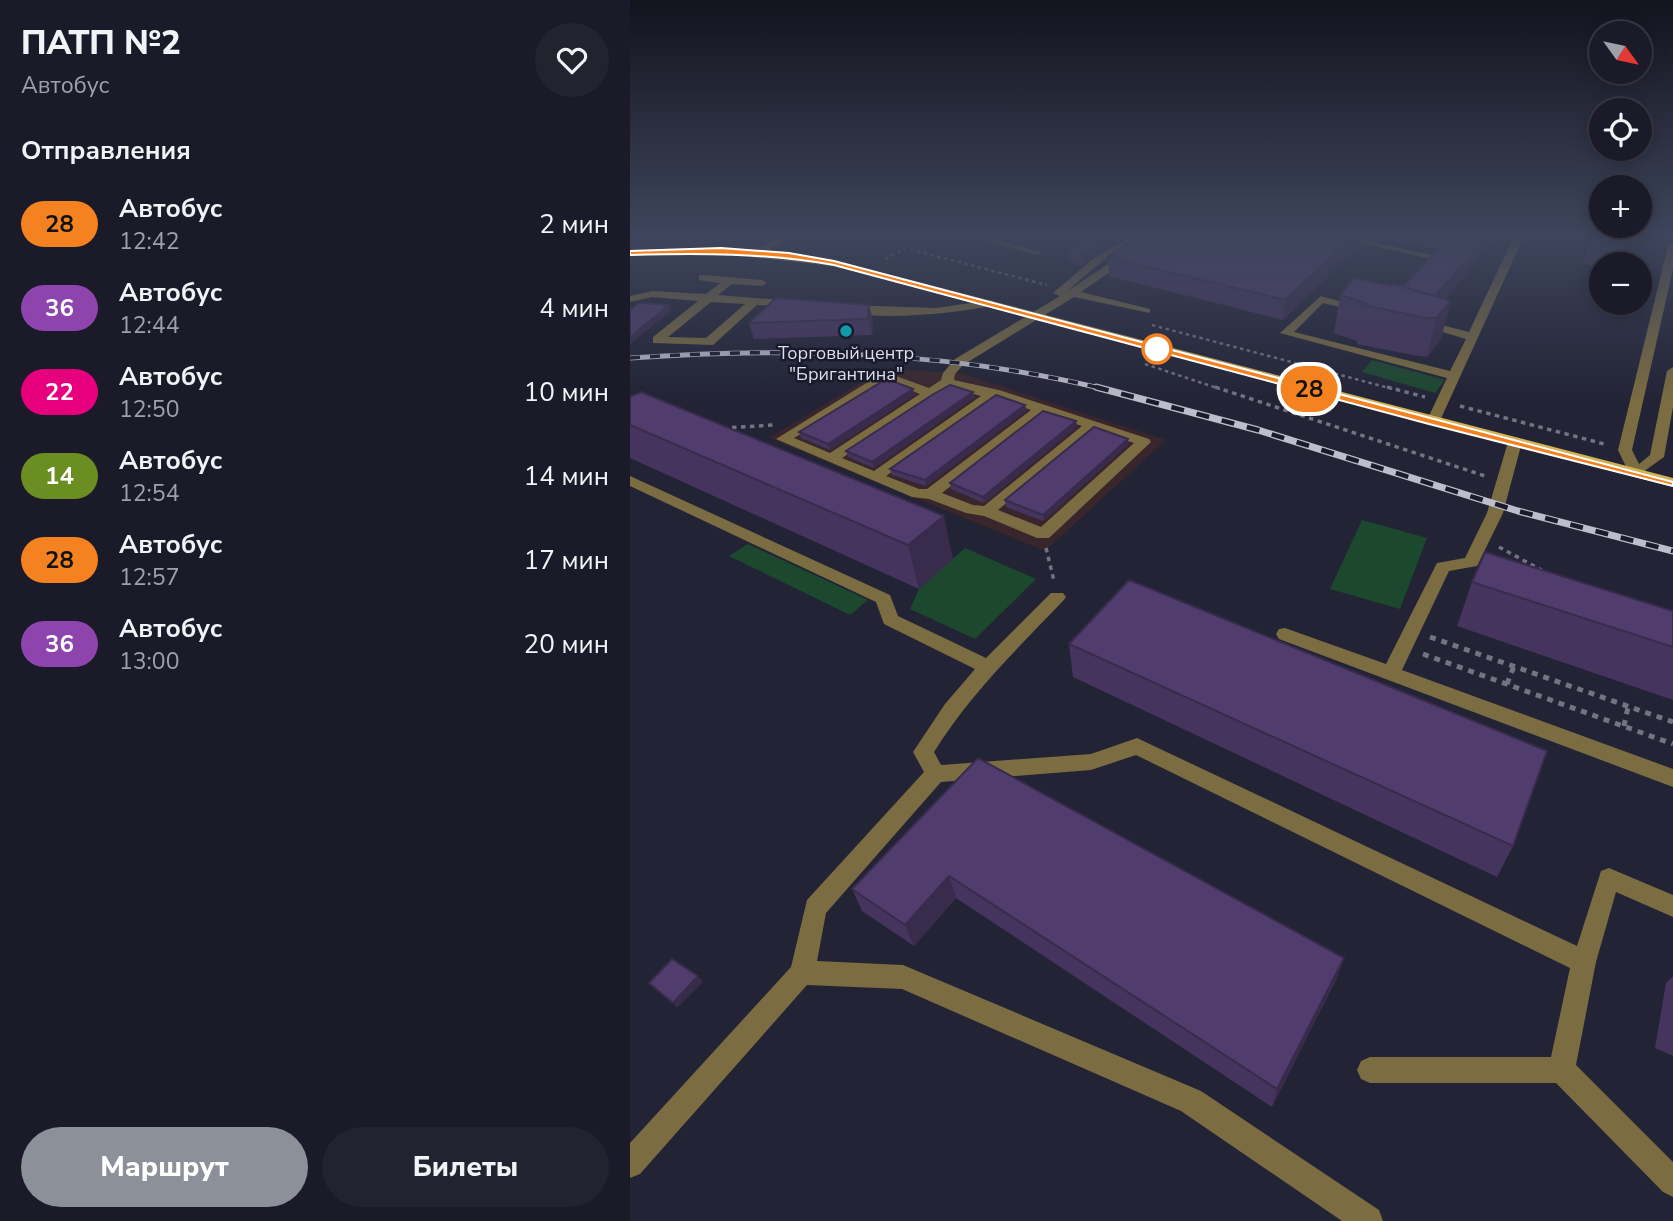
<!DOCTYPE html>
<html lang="ru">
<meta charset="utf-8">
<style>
body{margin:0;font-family:"Nunito Sans",sans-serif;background:#232330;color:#f1f3f6;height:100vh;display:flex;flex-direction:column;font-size:26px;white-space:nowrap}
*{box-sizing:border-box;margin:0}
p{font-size:23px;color:#9fa1a8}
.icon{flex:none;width:38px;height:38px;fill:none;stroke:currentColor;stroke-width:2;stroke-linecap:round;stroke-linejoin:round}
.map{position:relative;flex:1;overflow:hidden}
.side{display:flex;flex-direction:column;background:#1a1a28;width:630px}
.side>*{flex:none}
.badge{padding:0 14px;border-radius:23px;font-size:24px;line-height:46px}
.needle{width:46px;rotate:123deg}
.controls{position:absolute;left:959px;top:21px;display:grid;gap:14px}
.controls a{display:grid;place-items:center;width:63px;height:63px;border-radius:50%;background:#1a1a28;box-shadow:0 4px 18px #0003,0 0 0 2px #383845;font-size:35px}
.map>.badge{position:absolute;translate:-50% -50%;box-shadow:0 0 0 4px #fff}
h2{padding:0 21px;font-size:26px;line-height:63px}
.round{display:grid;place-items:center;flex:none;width:74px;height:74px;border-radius:37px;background:#232330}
.overview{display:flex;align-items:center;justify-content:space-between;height:119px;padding:0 21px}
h1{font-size:33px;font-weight:800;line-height:52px}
.primary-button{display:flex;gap:14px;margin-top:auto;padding:14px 21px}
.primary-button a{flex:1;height:80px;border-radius:42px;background:#8c9099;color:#fff;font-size:28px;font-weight:800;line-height:80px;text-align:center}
.primary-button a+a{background:#232330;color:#f1f3f6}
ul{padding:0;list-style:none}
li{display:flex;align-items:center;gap:21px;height:84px;padding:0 21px}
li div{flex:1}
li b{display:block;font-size:26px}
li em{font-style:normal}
li .badge{min-width:77px;font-weight:700;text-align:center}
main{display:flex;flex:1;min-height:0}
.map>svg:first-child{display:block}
.industrial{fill:#39262d}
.green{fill:#1c482e}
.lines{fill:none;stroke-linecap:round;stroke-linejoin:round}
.path-far2{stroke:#727383;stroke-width:2.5;stroke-dasharray:3.5 3.5;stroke-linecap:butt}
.path-far1{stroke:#727383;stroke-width:3.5;stroke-dasharray:4.5 4.5;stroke-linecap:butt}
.path{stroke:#727383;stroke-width:5;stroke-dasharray:6 6;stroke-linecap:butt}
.minor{fill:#7b6c41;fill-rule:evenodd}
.major{fill:#d2b252;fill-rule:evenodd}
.rail-far1-casing{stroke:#bdbecb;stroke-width:5}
.rail-casing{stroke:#bdbecb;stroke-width:7}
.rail-far1{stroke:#191a2b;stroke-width:3.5;stroke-dasharray:10;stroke-linecap:butt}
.rail{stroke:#191a2b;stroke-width:4.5;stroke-dasharray:13;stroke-linecap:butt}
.wall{fill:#45345e}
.shaded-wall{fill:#382b4c}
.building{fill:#503d6d;stroke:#382b4c;stroke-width:2}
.line{fill:#f58220;stroke:#fff;stroke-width:2}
.culture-dot{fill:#0f9aa8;stroke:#191a2b;stroke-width:2.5}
.stop-dot{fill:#fff;stroke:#f58220;stroke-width:3.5}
.labels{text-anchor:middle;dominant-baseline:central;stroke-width:5;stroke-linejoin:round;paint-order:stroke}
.far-poi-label{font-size:18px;fill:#dddeea;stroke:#191a2b}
</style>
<main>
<section class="side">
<div class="overview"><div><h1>ПАТП №2</h1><p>Автобус</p></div><a class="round"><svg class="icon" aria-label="heart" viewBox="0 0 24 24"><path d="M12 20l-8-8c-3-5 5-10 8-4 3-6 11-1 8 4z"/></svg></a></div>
<h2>Отправления</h2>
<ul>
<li><span class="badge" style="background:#f58220;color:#111">28</span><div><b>Автобус</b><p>12:42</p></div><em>2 мин</em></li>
<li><span class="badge" style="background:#8e44ad;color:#fff">36</span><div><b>Автобус</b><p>12:44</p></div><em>4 мин</em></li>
<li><span class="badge" style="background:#e6007e;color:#fff">22</span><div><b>Автобус</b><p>12:50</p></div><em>10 мин</em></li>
<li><span class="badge" style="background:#6b8e23;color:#fff">14</span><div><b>Автобус</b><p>12:54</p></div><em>14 мин</em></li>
<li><span class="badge" style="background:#f58220;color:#111">28</span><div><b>Автобус</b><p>12:57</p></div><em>17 мин</em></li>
<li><span class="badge" style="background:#8e44ad;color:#fff">36</span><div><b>Автобус</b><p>13:00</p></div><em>20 мин</em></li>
</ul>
<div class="primary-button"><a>Маршрут</a><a>Билеты</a></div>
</section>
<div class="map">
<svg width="1043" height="1221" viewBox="0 0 1043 1221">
<rect width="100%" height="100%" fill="#222335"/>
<polygon class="industrial" points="253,369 331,373 536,440 415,551 139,438"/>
<g class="green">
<polygon points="742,360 815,380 805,393 732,372"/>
<polygon points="732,520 797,538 770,609 700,589"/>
<polygon points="118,544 238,600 220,615 99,556"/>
<polygon points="335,548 406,579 345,639 280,609 289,589"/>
</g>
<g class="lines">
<g class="path-far2">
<polyline points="255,259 275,248 417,285"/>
<polyline points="522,325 763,389"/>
<polyline points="515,364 590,389"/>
</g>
<g class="path-far1">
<polyline points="585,387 855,476"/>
<polyline points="757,387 795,397"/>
<polyline points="830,406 978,445"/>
<polyline points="93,428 144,425"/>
<polyline points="869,547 913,571"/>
<polyline points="416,548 424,581"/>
</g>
<g class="path">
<polyline points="800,637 1043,722"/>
<polyline points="793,654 1043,744"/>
<polyline points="877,684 884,666"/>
<polyline points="994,726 998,707"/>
</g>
<g class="minor">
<polygon points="0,232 58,232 59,234 54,237 0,236"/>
<polygon points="157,232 170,232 130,254 121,252"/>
<polygon points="322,232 339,232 412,252 407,255"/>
<path d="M526,232h12l-87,60 69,17v4l-76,-16 -111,68 -8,9 -1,6 45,10 150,49 2,3 -102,96h-12l-53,-22 -18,-3 -37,-14 -17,-2 -136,-58 100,-62 20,-1 33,12 12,-8 2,-7 12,-14 105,-63 -7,-3 41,-35 43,-25 9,2 -45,27 -35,30zM254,384h10l26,10 -90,59 -36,-15zM319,387l32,9 -107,75 -32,-13zM366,398l35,12 -104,79h-8l-33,-13zM413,414l39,12 -98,80 -11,-1 -31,-12zM464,430l40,13 -93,84 -43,-17z"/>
<polygon points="681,232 700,232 815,258 810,261"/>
<polygon points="886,232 896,232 808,425 798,425 796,422 817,378 650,333 691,296 737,309 731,312 693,303 664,332 820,371 836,339 786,324 792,320 839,332"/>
<polygon points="1043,243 1043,269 1002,450 1009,464 1020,455 1037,371 1043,367 1043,407 1034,457 1006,477 999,473 988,450 1038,246"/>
<path d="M73,275l59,5 5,3 -5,3 -30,-2 -14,11 76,6 6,3 -6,3 -37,-2 -44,40 -60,-2v-6l45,-36 -46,-4 -22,5v-6l22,-5 54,3 14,-11 -21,-3v-4zM81,302l34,2 -39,34 -38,-1z"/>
<path d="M361,300l6,3 -2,2c-29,7 -132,19 -155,3l6,-3 90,3z"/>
<polygon points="885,438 892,442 873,513 849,562 847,566 819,571 772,670 1043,769 1043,787 649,639 646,634 649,629 655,628 756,664 807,563 835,558 857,513 878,442"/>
<path d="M0,476l260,119 8,21 88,42 65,-65h12l3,4 -3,4c-46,48 -94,94 -129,151l7,13 150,-11 46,-16 440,208 24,-75 8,-3 64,27v22l-57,-25 -20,70 -20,103 97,97v35l-10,-5 -107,-109h-186l-9,-4 -4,-9 4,-9 9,-4h181l19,-89 -434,-213 -45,15 -150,12 -115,131 -9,48 86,4 298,126 178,119 4,11h-41l-161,-110 -279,-122 -95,-4 -167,189 -10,4v-35l161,-176 16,-67 117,-128 -11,-20 32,-48 30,-35 -91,-45 -8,-22 -246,-116z"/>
</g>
<polygon class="major" points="51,248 128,250 204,260 1043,478 1043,487 203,266 102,255 0,256 0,250"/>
<g class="rail-far1-casing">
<path id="rail-far1" d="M0,358c160,-11 317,-7 474,31"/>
</g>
<g class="rail-casing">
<polyline id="rail" points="466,387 628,430 888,511 1043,551"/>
</g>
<use href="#rail-far1" class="rail-far1"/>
<use href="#rail" class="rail"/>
</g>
<g class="wall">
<polygon points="468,232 504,232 452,265 439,261 439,251"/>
<polygon points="511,232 743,232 737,238 731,236 729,246 653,320 479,276 478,257 514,233"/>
<polygon points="761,232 867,232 834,277 815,299 821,301 811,339 797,357 788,356 727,344 727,341 704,333 710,295 761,286 773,287 809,249 759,239"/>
<polygon points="969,232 1007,232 989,264 971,264 971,268 953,264 958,249"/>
<polygon points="239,305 243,321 242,335 124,339 119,323"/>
<polygon points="283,389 284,395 200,450 171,438 169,432"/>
<polygon points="343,392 344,398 244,468 218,457 216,451"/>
<polygon points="0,396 323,559 289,589 0,458"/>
<polygon points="395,405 396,411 296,486 262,475 260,469"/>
<polygon points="446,421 447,427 354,503 321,489 320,483"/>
<polygon points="498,445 413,521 376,507 375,500"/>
<polygon points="842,582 1043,611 1043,700 827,626"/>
<polygon points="439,644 883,846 867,877 443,677"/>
<polygon points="348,758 707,978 642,1107 326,898 284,946 232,911 222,889"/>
<polygon points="1043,976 1043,1056 1025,1048 1036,983"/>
</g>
<g class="shaded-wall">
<polygon points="488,232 504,232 452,265 452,254"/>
<polygon points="727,232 732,232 729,246 653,320 655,300"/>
<polygon points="858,232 867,232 834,277 798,319 803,299"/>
<polygon points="1004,232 1007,232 989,264 988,264 991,256"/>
<polygon points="821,301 811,339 797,357 806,318"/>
<polygon points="39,305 41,311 0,344 0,337"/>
<polygon points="239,305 243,321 242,335 238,319"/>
<polygon points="283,389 284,395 200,450 198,444"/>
<polygon points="343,392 344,398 244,468 242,462"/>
<polygon points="395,405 396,411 296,486 295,480"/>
<polygon points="446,421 447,427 354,503 353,497"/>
<polygon points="498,439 498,445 413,521 413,515"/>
<polygon points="314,516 323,559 289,589 278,545"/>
<polygon points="319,876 326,898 284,946 275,925"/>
<polygon points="714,958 707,978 642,1107 647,1089"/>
<polygon points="68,976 73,982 47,1008 43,1003"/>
</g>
<g class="building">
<polygon points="468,232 488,232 452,254 439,251"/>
<polygon points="515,232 727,232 655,300 478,257"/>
<polygon points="825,232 858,232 839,257 805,296 773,287 813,244 821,241 820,237"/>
<polygon points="969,232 1004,232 991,256 958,249"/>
<polygon points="724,278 761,286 763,284 821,301 806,318 796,318 733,305 736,303 710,295"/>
<polygon points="146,298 239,305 238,319 119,323"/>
<polygon points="9,303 39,305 0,337 0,310"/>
<polygon points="253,381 262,381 283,389 198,444 169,432"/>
<polygon points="320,385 343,392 242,462 216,451 302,395"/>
<polygon points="11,392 314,516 278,545 0,425 0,396 2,396"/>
<polygon points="366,395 395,405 295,480 260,469"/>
<polygon points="413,411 446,421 353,497 320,483"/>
<polygon points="464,427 498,439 413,515 375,500"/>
<polygon points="855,552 1043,611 1043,647 842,582"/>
<polygon points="499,580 917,751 883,846 439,644"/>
<polygon points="348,758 714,958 647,1089 319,876 275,925 222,889"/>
<polygon points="42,959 68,976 43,1003 19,983"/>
</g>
<linearGradient id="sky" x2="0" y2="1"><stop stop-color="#13131d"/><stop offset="0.58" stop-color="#3e455c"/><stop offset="1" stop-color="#3e455c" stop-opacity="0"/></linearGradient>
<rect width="1043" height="403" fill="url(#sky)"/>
<path class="line" d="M91,248l68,5 45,8 839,221v4l-244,-62 -595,-159c-69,-12 -135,-12 -204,-10v-4z"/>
<circle class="culture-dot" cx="216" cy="331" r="7"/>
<circle class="stop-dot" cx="527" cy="349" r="14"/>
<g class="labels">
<g class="far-poi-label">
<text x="216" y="353">Торговый центр<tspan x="216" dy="21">"Бригантина"</tspan></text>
</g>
</g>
</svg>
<div class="controls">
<a><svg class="needle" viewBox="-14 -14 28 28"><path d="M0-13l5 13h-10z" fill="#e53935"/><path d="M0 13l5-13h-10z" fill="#9fa1a8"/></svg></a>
<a><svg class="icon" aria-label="locate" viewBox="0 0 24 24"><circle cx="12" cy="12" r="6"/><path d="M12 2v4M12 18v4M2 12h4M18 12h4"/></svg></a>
<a>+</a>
<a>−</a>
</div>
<b class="badge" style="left:679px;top:389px;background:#f58220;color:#111">28</b>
</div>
</main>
